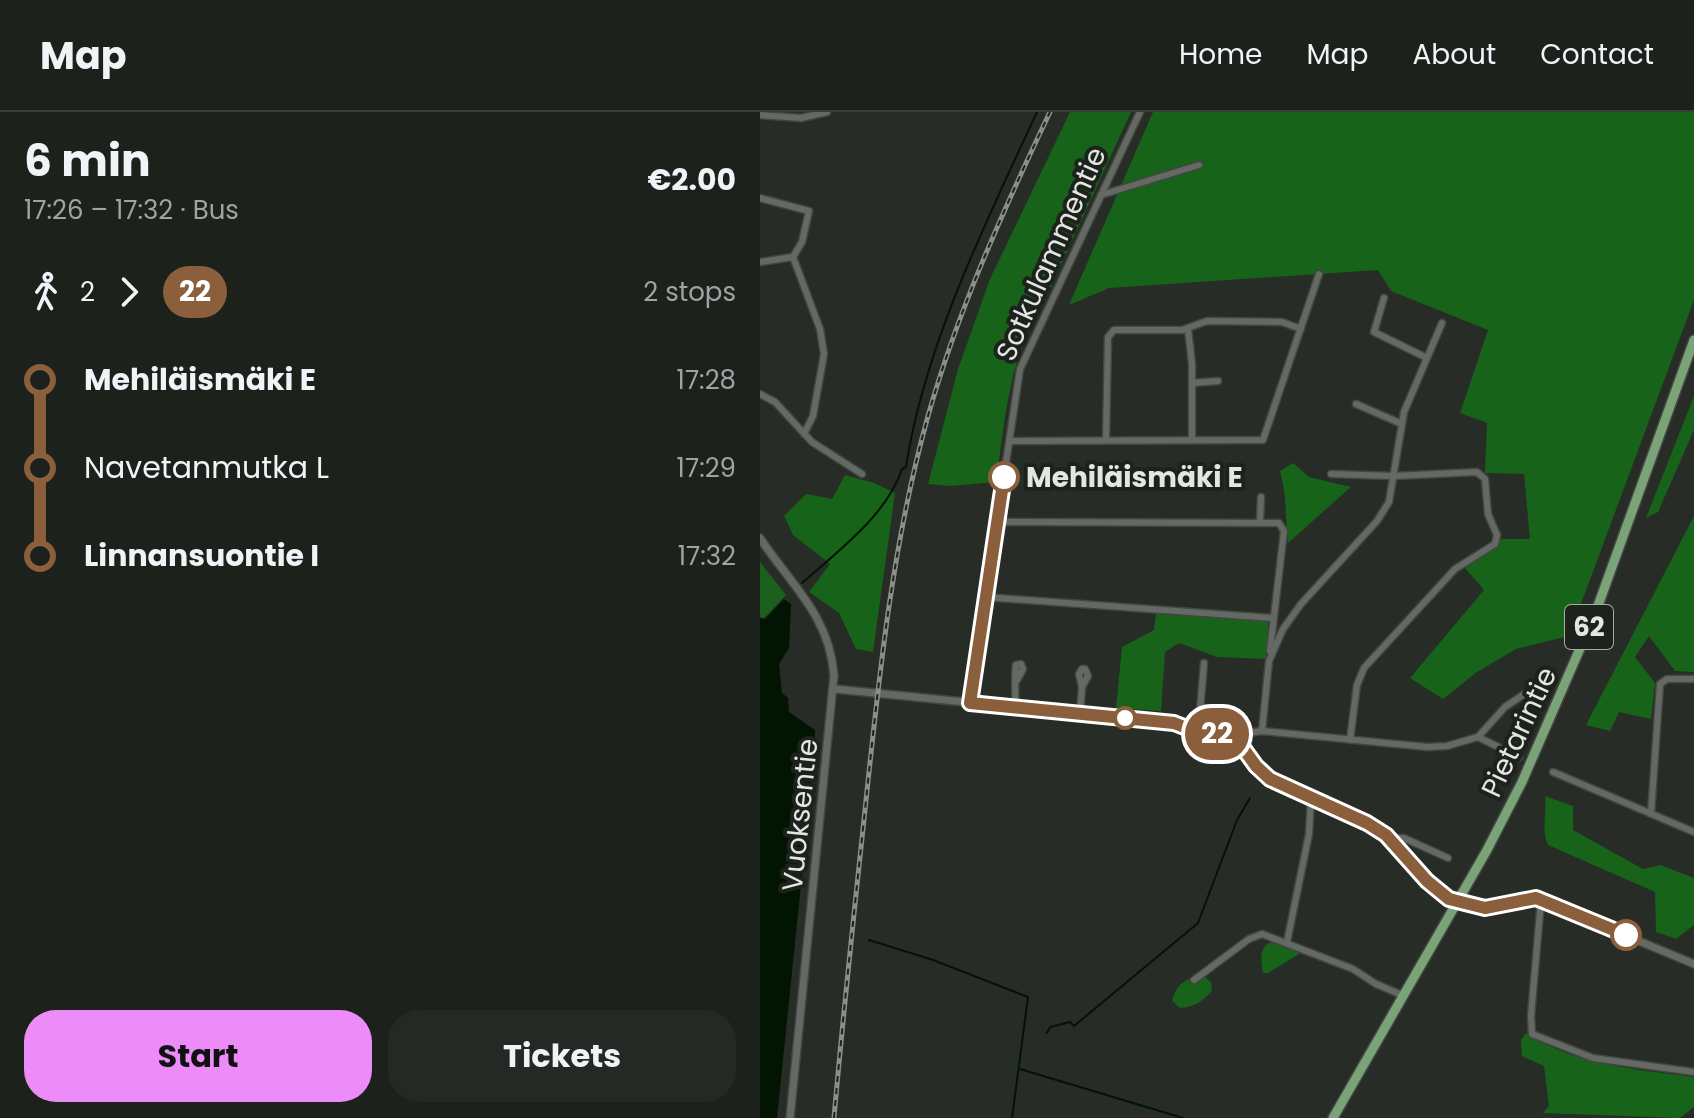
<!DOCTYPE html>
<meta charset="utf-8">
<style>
body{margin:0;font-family:Poppins,sans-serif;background:#252925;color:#f1f3f6;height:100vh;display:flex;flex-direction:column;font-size:30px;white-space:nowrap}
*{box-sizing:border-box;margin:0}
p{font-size:26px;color:#a0a3a3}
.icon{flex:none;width:44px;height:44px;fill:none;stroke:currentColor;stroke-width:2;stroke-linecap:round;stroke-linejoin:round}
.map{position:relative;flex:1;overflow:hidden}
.panel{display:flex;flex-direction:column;background:#1d211c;width:760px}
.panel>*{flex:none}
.badge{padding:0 16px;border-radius:26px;font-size:28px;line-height:52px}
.map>.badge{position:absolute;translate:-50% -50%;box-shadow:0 0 0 4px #fff}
.legs{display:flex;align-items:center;gap:12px;height:88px;padding:0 24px;font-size:26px}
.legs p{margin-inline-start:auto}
.summary{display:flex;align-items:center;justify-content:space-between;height:136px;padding:0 24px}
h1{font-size:44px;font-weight:700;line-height:60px}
.primary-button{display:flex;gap:16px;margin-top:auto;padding:16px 24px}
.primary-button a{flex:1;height:92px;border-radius:32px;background:#ed8cf9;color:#111;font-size:32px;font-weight:700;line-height:92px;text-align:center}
.primary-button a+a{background:#252925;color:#f1f3f6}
ul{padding:0 24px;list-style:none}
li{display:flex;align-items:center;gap:28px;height:88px;font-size:30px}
li i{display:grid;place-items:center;width:12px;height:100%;margin:0 10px;background:currentColor}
li i::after{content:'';width:20px;height:20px;margin:-10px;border:6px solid;border-radius:50%;background:#1d211c}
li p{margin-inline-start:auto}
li:first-child i{background:linear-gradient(#0000 50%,currentColor 0)}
li:last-child i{background:linear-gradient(currentColor 50%,#0000 0)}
header{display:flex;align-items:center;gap:48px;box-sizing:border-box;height:112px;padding:0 40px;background:#1d211c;border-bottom:2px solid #3b3e3b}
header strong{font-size:38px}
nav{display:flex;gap:44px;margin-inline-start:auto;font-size:28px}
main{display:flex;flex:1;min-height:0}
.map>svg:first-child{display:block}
.green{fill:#1b601c}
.forest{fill:#176319}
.water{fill:#011502}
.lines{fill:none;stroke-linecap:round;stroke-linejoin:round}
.stream{stroke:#011502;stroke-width:2}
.minor-casing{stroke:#434642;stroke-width:9}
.tertiary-casing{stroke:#434642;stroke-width:10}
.primary-casing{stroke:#434642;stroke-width:12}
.minor{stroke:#646963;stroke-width:6}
.tertiary{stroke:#646963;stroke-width:7}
.primary{stroke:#7aa378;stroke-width:9}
.rail-casing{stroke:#8b8f8a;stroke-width:5}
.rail{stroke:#1d221d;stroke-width:2;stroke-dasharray:6;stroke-linecap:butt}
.line-1-casing{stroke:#fff;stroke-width:18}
.line-1{stroke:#8b5e3c;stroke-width:12}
.stop-1-dot{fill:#fff;stroke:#8b5e3c;stroke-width:4}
.labels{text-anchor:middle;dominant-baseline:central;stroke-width:8;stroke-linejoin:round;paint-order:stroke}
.shield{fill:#1d221d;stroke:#a8aba8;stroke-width:2}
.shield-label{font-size:26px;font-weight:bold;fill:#e3e6e3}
.street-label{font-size:28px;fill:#e3e6e3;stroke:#1d221d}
.stop-label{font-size:28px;font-weight:bold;fill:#e3e6e3;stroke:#1d221d;text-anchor:start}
</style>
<header>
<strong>Map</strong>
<nav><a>Home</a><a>Map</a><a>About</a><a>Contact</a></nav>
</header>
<main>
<section class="panel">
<div class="summary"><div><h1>6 min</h1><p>17:26 – 17:32 · Bus</p></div><b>€2.00</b></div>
<div class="legs"><svg class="icon" aria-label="walk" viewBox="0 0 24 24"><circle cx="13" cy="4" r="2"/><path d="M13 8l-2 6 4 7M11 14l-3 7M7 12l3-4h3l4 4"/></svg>2<svg class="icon" aria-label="forward" viewBox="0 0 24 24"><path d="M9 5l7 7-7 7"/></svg><b class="badge" style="background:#8b5e3c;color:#fff">22</b><p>2 stops</p></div>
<ul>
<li><i style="color:#8b5e3c"></i><b>Mehiläismäki E</b><p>17:28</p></li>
<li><i style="color:#8b5e3c"></i><span>Navetanmutka L</span><p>17:29</p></li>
<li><i style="color:#8b5e3c"></i><b>Linnansuontie I</b><p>17:32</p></li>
</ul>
<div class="primary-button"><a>Start</a><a>Tickets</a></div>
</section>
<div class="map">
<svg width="934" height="1006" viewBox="0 0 934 1006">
<rect width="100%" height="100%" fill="#272c26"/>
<polygon class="green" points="0,450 26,483 4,506 0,505"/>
<g class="forest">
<path d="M310,0h61l-87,190c-35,52 -39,119 -48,180l-46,4 -22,-2 30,-115 32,-90z"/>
<polygon points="393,0 934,0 934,188 809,524 756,537 717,560 683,587 650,566 724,478 704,455 742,427 770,427 764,362 725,361 727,311 700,301 728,218 631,179 618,158 349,176 309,193"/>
<polygon points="934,284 934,318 898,400 886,406"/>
<path d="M533,351l16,14 42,10 -63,56c-3,-25 -1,-48 -8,-72z"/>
<polygon points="85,363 114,371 135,381 113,540 96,537 79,501 49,480 70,452 33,423 24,404 46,382 72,387"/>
<polygon points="934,404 934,560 915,559 889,524 875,545 895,571 891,607 859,600 850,619 826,613"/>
<polygon points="396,502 509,509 506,547 457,545 419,531 405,540 401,599 356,596 362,535 394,518"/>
<path d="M785,684l28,10v24l70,39 17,-4 34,13v47l-18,14 -20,-7 -1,-40 -107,-47c-7,-17 -1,-29 -3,-49z"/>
<path d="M518,829l22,9 -1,4 -31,19h-5c-3,-16 -4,-31 15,-32z"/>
<path d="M442,862l9,8 1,9c-9,10 -18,16 -32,17l-8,-7c4,-17 14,-22 30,-27z"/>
<path d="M766,921c51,33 110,36 168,44v30l-14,11 -137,-5 6,-7 -5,-40 -22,-10 -1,-16z"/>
</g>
<polygon class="water" points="24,487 31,492 29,536 19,552 22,581 28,586 29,600 55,618 55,636 17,1006 0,1006 0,506 5,507"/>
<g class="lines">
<g class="stream">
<path d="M42,471c35,-31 85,-68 100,-114l4,-2c18,-120 80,-245 131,-355"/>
<polyline points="109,828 173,848 268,885 252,1006"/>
<polyline points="287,921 290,915 310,910 314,914 438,811 477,708 490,686"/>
<polyline points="260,957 423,1006"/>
</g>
<g class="minor-casing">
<g id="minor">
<polyline points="0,3 41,6 67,0"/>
<polyline points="341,83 439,53"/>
<polyline points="0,86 49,99 42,130 33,145"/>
<polyline points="33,145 60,217 64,242 53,304 44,322"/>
<polyline points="0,150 33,145"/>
<polyline points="624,186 614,220 665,245"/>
<polyline points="428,217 432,252 432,328"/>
<polyline points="432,271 458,269"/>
<polyline points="0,282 15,290 52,330 102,362"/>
<polyline points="596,292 642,312"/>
<polyline points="346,328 348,225 354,218 422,218 447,209 522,210 541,217"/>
<polyline points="250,329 503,328 559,162"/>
<polyline points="571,362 634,364 717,360 725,367 728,402 737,423 735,432 695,457 604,556 597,573 590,628"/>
<polyline points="238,410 519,411 524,419 510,539"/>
<polyline points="500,410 501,385"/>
<polyline points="225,485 513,506"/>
<polyline points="210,591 260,257 380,0"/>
<path d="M255,595c1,-14 -1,-29 1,-42l5,-1 2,5 -6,11"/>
<polyline points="320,602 322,575 319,562 322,557 325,557 328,564 322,575"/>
<polyline points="502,619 509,549 523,517 541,492 617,409 629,390 644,300 682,211"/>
<polyline points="438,622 444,551"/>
<polyline points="718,625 745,595 782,570"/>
<polyline points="478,629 488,621 502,619 667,635 687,634 718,625 759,645"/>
<polyline points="793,660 934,720"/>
<polyline points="891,702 900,572 907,567 934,567"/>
<polyline points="635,732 640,726 644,726 688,746"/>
<polyline points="781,788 771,904 772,922 833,946 934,960"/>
<polyline points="527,830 549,722 551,686"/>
<polyline points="434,868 489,827 502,822 593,857 616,872 642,883"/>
</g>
</g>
<g class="tertiary-casing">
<g id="tertiary">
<path d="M0,426c31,47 69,77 74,137l-44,443"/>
<polyline points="75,577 414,611 447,624 467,622 478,629 496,654 510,667 607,711 626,723 667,769 689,787 725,796 776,786 934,852"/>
</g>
</g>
<g class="primary-casing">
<polyline id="primary" points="573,1006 727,738 762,670 835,502 934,228"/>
</g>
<use href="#minor" class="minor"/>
<use href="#tertiary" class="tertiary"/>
<use href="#primary" class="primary"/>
<g class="rail-casing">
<path id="rail" d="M74,1006c9,-103 20,-205 31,-308 14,-133 27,-265 63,-394 30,-106 75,-205 122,-304"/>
</g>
<use href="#rail" class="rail"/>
</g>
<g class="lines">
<g class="line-1-casing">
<polyline id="line-1" points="244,365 210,591 414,611 447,624 467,622 478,629 496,654 510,667 607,711 626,723 667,769 689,787 725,796 776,786 866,823"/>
</g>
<use href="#line-1" class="line-1"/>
</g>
<g class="stop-1-dot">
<circle cx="244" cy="365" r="14"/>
<circle cx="365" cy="606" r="10"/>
<circle cx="866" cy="823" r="14"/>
</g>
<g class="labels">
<rect class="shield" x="805" y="493" width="48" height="44" rx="6"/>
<g class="shield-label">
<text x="829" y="515">62</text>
</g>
<g class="street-label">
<text transform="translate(291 142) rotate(-66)">Sotkulammentie</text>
<text transform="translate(759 620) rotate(-65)">Pietarintie</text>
<text transform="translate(40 703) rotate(-84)">Vuoksentie</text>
</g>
<g class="stop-label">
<text x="266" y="365">Mehiläismäki E</text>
</g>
</g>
</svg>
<b class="badge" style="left:457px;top:622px;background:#8b5e3c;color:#fff">22</b>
</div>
</main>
